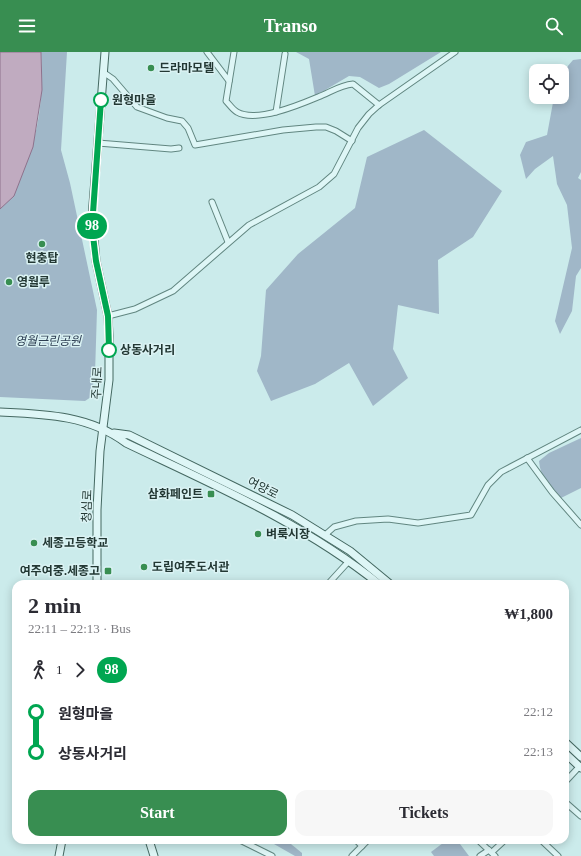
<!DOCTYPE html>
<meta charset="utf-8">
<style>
body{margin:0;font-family:"Times New Roman","Noto Sans KR",serif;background:#f7f7f7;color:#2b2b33;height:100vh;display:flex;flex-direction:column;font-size:15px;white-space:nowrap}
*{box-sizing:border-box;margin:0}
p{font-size:13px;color:#7c7c81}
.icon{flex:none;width:22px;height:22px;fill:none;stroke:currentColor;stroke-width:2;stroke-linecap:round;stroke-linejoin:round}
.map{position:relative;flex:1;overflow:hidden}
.panel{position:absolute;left:12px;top:528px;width:557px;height:264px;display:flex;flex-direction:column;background:#fff;border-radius:12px;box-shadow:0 2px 10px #0003}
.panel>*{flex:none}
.badge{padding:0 8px;border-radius:13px;font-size:14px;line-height:26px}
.controls{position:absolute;left:529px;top:12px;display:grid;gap:8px}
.controls a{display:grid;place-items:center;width:40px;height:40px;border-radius:8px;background:#fff;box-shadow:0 2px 10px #0003;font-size:20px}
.map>.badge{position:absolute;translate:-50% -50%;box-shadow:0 0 0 2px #fff}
.legs{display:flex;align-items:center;gap:6px;height:44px;padding:0 16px;font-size:13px}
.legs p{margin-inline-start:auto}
.headline{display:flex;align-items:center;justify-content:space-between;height:68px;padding:0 16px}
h1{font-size:22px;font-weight:700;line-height:30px}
.cta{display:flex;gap:8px;margin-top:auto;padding:8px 16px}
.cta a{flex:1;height:46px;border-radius:12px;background:#388e51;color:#fff;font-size:16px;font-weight:700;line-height:46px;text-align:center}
.cta a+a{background:#f7f7f7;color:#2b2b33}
ul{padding:0 16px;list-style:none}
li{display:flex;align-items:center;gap:14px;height:40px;font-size:15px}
li i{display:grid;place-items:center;width:6px;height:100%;margin:0 5px;background:currentColor}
li i::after{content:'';width:10px;height:10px;margin:-5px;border:3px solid;border-radius:50%;background:#fff}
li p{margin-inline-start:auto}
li:first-child i{background:linear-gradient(#0000 50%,currentColor 0)}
li:last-child i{background:linear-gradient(currentColor 50%,#0000 0)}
header{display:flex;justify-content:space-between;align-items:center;height:52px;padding:0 16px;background:#388e51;color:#fff;font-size:18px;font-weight:700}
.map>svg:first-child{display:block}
.green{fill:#a0b7c8}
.water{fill:#c0abc0;stroke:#8e728c}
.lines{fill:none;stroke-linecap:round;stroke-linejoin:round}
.street-casing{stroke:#618680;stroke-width:7}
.secondary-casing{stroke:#446861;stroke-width:9}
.street{stroke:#def6f6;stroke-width:5}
.secondary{stroke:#def6f6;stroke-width:7}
.line-1-casing{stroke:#fff;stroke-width:9}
.line-1{stroke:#00a651;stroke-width:6}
.poi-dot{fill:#388e51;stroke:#daf2f3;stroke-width:1.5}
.stop-1-dot{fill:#fff;stroke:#00a651;stroke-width:2}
.labels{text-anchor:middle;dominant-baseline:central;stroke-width:3;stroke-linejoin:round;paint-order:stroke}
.poi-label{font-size:12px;font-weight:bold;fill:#233834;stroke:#daf2f3;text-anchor:start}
.stop-label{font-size:12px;font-weight:bold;fill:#233834;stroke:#daf2f3;text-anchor:start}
.park-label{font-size:12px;font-style:italic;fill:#2c3d52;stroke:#daf2f3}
.street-label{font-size:12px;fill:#233834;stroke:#daf2f3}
</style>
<header><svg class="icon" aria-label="menu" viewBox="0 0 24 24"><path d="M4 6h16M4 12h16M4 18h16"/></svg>Transo<svg class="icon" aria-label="search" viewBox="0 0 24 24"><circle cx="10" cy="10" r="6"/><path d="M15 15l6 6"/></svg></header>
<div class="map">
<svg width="581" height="804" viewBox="0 0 581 804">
<rect width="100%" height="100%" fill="#cbebeb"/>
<g class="green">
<path d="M41,0h26l-6,98 9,33 27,127 -2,64 -4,23 -6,4 -85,-4v-188c10,-9 14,-19 20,-31 19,-40 24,-82 21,-126z"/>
<polygon points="296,0 441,0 389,32 379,36 360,25 349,24 315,44 309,7"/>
<polygon points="581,7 581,120 578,126 581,128 581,216 576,224 572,259 560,282 555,269 572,196 567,153 557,132 553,104 535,117 526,127 520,103 526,90 547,83 554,45 562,45 562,21 573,8"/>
<polygon points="424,78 502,139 473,185 438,208 439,262 398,253 393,297 408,326 373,354 349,311 315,332 271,349 257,319 261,304 266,238 298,202 355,156 367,105"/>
<path d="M581,386v50l-20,10c-11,-11 -21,-21 -22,-37l10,-8z"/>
<polygon points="267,788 286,788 302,801 302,804 295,804"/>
<polygon points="447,788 457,788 469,804 434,804 431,800"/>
</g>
<polygon class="water" points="0,0 41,0 42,38 33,95 14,144 0,157"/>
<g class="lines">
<g class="street-casing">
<g id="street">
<polyline points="207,0 229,29"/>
<path d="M234,0l-8,49c3,3 7,9 11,11 19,11 62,-7 81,-15 11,-4 22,-12 35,-13l26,21"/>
<polyline points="103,20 113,27 137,55 167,66 182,69 188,76 195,93 283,78 316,75 326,75 336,79 352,89"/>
<polyline points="276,60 285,2"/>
<polyline points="98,91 171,97 179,96"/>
<polyline points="212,150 228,190"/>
<polyline points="108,264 135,257 173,239 249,173 319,135 334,122 358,76 369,62 379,53 455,0"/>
<polyline points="527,406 552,440 581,473"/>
<polyline points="325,483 334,475 356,469 388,467 418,471 471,463 488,433 501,420 581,378"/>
<polyline points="328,532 349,509"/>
<polyline points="565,730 580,714"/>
<polyline points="565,750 581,764"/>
<polyline points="240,788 272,804"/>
<polyline points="356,788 362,794"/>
<polyline points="478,788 495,804"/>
<polyline points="541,788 558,804"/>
<polyline points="492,800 505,788"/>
<polyline points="352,804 368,788"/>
<polyline points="480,804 489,798"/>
</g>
</g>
<g class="secondary-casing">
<g id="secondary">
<path d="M0,360c44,2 89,3 126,31 88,42 177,80 253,141"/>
<polyline points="114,381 129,383 292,463 350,499 390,532"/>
<polyline points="97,532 97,458 100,399 109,328 109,284 108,264 96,209 92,165 105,0"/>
<polyline points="565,690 581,705"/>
<polyline points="565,701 581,716"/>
<polyline points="149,788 154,804"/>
<polyline points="59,804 62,788"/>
</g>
</g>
<use href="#street" class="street"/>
<use href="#secondary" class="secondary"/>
</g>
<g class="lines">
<g class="line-1-casing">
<polyline id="line-1" points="101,48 92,175 96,209 108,264 109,298"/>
</g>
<use href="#line-1" class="line-1"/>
</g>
<g class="poi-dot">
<circle cx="151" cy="16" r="4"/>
<circle cx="42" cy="192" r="4"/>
<circle cx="9" cy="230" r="4"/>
<rect x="207" y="438" width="8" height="8" rx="2"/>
<circle cx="258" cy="482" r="4"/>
<circle cx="34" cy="491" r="4"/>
<circle cx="144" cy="515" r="4"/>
<rect x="104" y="515" width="8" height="8" rx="2"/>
</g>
<g class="stop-1-dot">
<circle cx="101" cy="48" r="7"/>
<circle cx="109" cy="298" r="7"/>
</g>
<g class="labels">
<g class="poi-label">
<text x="159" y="16">드라마모텔</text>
<text x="42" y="206" text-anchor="middle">현충탑</text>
<text x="17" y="230">영월루</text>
<text x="203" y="442" text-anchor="end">삼화페인트</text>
<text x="266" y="482">벼룩시장</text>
<text x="42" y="491">세종고등학교</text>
<text x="152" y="515">도립여주도서관</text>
<text x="100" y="519" text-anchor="end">여주여중.세종고</text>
</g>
<g class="stop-label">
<text x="112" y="48">원형마을</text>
<text x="120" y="298">상동사거리</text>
</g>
<g class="park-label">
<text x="48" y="289">영월근린공원</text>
</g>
<g class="street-label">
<text transform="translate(97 331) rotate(-87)">주내로</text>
<text transform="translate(263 436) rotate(27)">여양로</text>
<text transform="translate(87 454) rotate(-88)">청심로</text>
</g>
</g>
</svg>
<div class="controls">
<a><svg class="icon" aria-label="locate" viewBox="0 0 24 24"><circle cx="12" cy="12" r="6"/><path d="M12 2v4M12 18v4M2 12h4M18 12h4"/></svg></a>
</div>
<b class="badge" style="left:92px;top:174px;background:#00a651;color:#fff">98</b>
<section class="panel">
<div class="headline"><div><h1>2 min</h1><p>22:11 – 22:13 · Bus</p></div><b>₩1,800</b></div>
<div class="legs"><svg class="icon" aria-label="walk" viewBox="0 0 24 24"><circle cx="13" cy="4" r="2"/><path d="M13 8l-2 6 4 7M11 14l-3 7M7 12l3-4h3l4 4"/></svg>1<svg class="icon" aria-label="forward" viewBox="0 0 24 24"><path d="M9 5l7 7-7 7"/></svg><b class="badge" style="background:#00a651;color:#fff">98</b></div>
<ul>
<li><i style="color:#00a651"></i><b>원형마을</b><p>22:12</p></li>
<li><i style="color:#00a651"></i><b>상동사거리</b><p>22:13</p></li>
</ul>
<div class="cta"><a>Start</a><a>Tickets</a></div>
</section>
</div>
